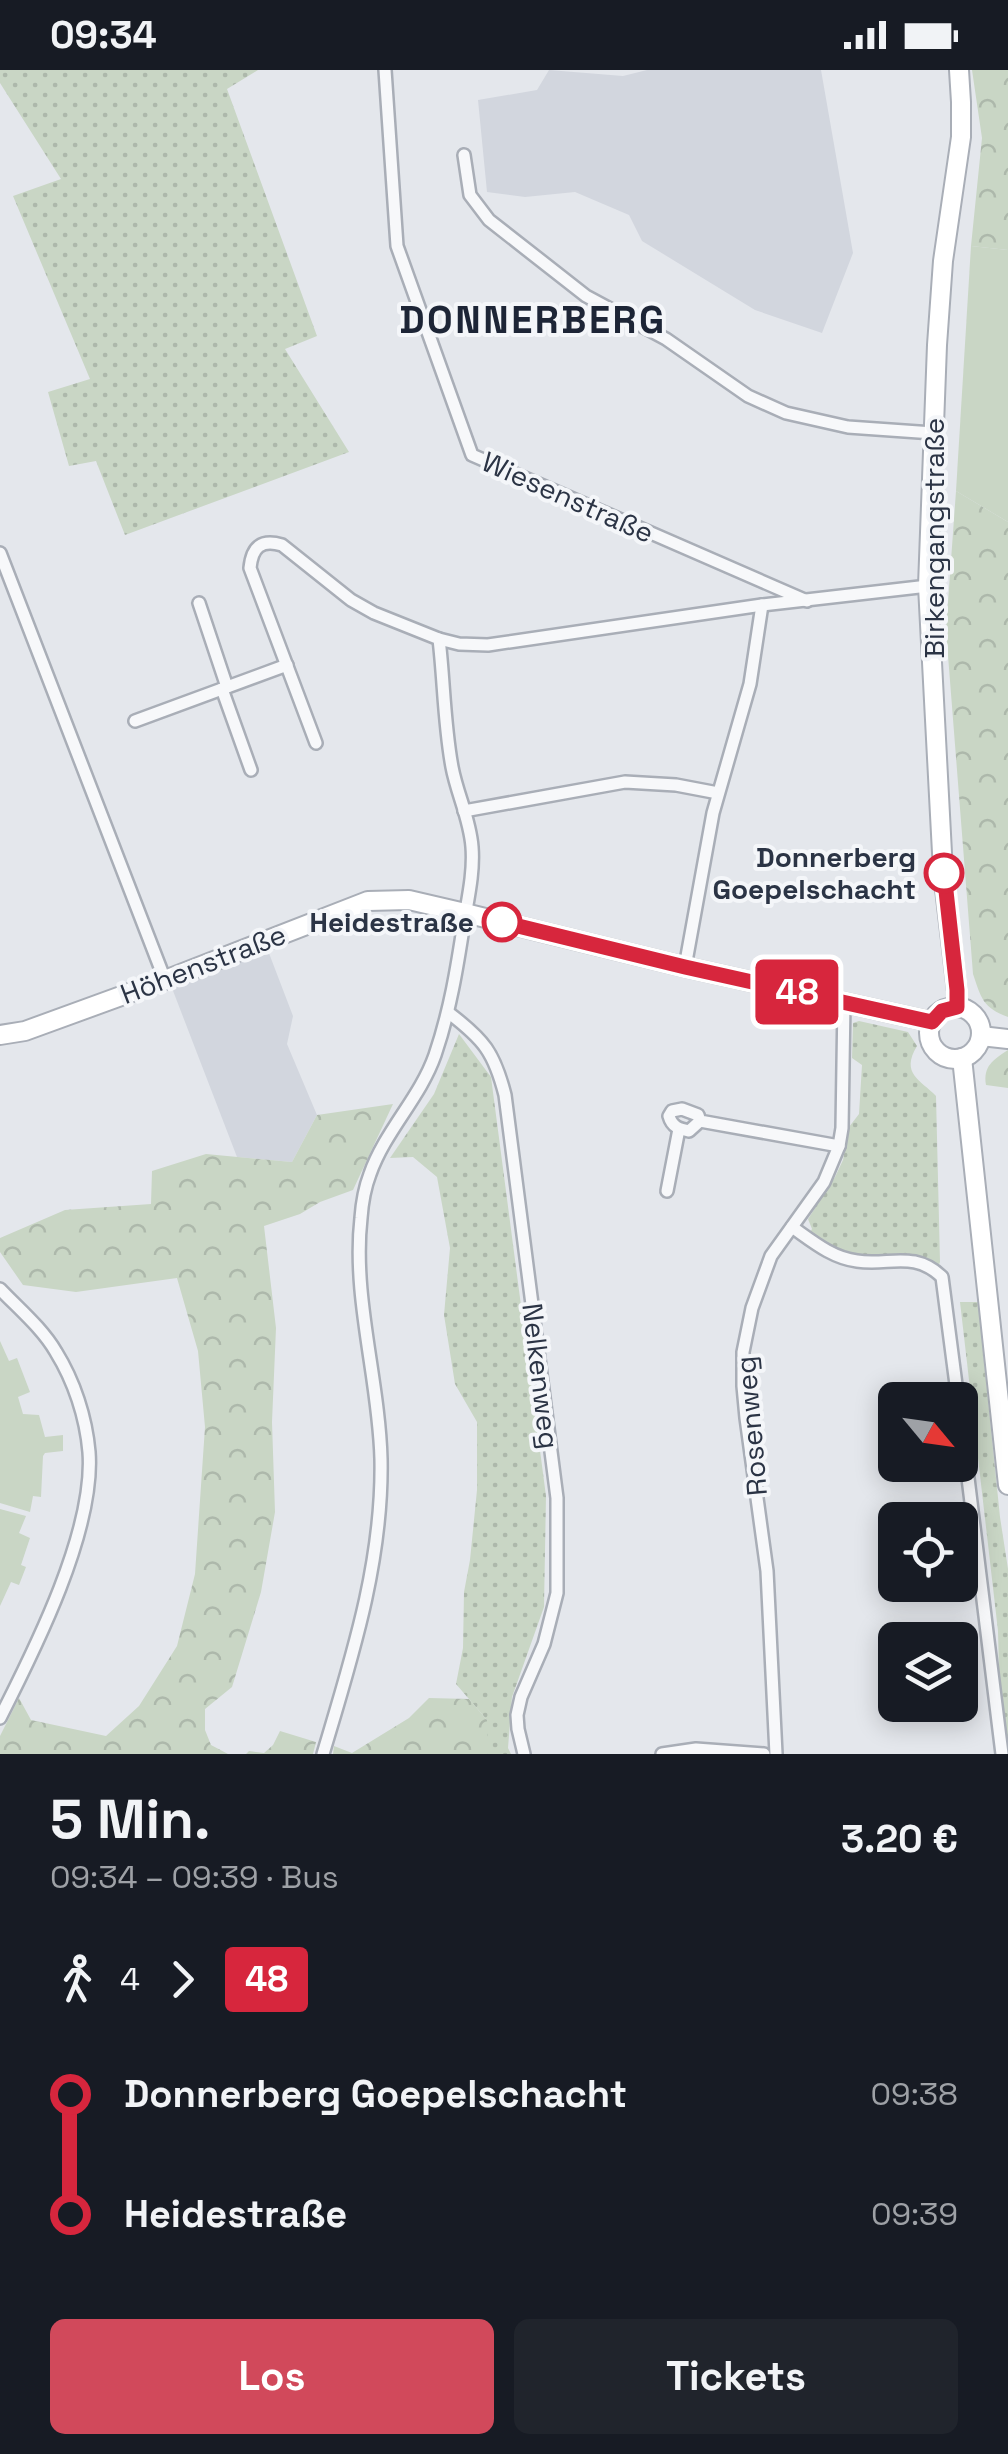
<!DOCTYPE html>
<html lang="de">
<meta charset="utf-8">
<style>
body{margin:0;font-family:"Space Grotesk",sans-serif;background:#20242c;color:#f1f3f6;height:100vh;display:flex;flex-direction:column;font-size:38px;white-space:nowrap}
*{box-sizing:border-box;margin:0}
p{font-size:32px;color:#9ea1a6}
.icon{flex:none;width:55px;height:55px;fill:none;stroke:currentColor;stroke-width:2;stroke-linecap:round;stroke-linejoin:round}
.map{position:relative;height:1684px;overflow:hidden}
.panel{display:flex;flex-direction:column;background:#171b24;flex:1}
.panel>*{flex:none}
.badge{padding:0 20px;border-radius:8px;font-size:35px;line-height:65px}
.needle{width:65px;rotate:119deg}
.tools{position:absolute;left:878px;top:1312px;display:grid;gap:20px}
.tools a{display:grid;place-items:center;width:100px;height:100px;border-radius:15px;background:#171b24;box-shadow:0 5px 25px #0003;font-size:50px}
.map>.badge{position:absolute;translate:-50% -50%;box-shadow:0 0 0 5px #fff}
.legs{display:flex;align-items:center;gap:15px;height:110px;padding:0 50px;font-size:32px}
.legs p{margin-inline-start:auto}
.overview{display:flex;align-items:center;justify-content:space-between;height:170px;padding:0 50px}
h1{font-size:55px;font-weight:700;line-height:75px}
.button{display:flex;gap:20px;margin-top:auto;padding:20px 50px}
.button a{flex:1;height:115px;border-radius:15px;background:#d1495b;color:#fff;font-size:40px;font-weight:700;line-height:115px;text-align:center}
.button a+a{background:#20242c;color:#f1f3f6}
ul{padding:0 50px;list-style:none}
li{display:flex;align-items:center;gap:35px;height:120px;font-size:38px}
li i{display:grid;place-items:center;width:15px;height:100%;margin:0 12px;background:currentColor}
li i::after{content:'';width:25px;height:25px;margin:-12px;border:8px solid;border-radius:50%;background:#171b24}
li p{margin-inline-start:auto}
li:first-child i{background:linear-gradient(#0000 50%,currentColor 0)}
li:last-child i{background:linear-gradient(currentColor 50%,#0000 0)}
.status{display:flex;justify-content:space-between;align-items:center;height:70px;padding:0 50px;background:#171b24;direction:ltr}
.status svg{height:28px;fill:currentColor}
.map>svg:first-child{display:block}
.built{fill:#d2d6de}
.grass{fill:url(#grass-dots)}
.forest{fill:url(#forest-crowns)}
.garden{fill:#c9d6c5}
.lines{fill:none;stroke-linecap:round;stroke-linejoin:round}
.street-casing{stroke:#a9aeb7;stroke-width:16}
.secondary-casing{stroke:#a9aeb7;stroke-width:22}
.street{stroke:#f7f8fa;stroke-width:11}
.secondary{stroke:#fff;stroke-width:18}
.line-1-casing{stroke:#fff;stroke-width:22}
.line-1{stroke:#d7263d;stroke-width:15}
.stop-1-dot{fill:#fff;stroke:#d7263d;stroke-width:5}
.labels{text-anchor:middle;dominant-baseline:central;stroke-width:8;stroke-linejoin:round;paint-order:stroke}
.street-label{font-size:28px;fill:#2b3445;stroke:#f4f6f9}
.stop-label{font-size:28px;font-weight:bold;fill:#2b3445;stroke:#f4f6f9;text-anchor:end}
.district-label{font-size:38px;font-weight:bold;letter-spacing:2.5px;fill:#1d2536;stroke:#f4f6f9}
</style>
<div class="status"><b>09:34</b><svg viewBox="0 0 49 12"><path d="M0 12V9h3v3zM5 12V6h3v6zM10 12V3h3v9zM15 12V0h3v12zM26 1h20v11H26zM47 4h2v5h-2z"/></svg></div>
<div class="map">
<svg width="1008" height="1684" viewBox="0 0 1008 1684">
<defs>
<pattern id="grass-dots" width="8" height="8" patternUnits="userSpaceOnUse" patternTransform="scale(2.5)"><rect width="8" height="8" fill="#c9d6c5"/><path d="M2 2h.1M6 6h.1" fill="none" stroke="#adb8ab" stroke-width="1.8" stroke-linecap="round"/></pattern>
<pattern id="forest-crowns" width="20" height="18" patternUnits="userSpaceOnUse" patternTransform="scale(2.5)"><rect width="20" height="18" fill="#c9d6c5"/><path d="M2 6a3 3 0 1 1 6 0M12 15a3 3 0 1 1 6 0" fill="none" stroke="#adb8ab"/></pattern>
</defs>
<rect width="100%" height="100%" fill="#e4e7ec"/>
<g class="built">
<polygon points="549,0 623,6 647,0 821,0 853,183 822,263 755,240 642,171 629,145 575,122 525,127 487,122 478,30 537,20"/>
<polygon points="267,878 293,946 287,974 317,1045 292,1092 237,1087 170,913"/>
</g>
<g class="grass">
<polygon points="0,0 258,0 227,19 317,266 285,279 349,382 125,465 96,391 69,396 48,322 90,309 13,126 61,109 0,13"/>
<path d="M859,951l49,11 9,14c-17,28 4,34 19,50l4,166 -2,5 -83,-10 -15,-4 -31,-19 3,-5 -4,-10 27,-42 8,-17 6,-33 10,-13 3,-49 -10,-7 1,-35z"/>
<polygon points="459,964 491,1007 546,1426 544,1537 512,1627 508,1678 511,1684 487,1684 487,1650 456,1614 463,1578 464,1522 470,1490 477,1420 477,1352 455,1314 444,1245 450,1178 437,1107 413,1087 390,1088 434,1024"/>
<polygon points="960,1232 978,1232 1000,1447 1008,1499 1008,1684 1001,1684 998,1561"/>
</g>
<g class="forest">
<polygon points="972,0 1008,0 1008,180 971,176 982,68"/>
<path d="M956,421l52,31v495c-25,-9 -27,-19 -35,-43l-27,-344z"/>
<path d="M1008,980v38l-22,-3c-3,-19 7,-25 22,-35z"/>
<polygon points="393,1034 353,1120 320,1132 300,1144 264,1156 276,1258 272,1352 275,1442 261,1522 232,1617 205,1639 205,1660 211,1675 228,1684 0,1684 0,1666 19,1628 31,1650 106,1666 139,1636 177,1576 195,1504 205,1357 198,1281 177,1208 76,1222 23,1215 0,1182 0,1168 65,1140 151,1134 152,1101 206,1084 292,1092 317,1045"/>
<polygon points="429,1628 469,1629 487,1650 487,1684 333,1684 334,1676 352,1683 409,1648"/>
<polygon points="280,1661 316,1672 313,1684 246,1684 249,1681 264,1683 273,1675"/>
</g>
<g class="garden">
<polygon points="971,176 1008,180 1008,452 956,421"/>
<polygon points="0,1271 9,1291 17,1288 30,1322 18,1327 23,1344 39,1345 45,1367 63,1365 63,1381 45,1383 43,1386 41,1427 33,1426 30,1442 0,1433"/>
<polygon points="0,1439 26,1446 19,1463 30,1468 21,1495 26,1497 19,1515 11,1512 0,1536"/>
</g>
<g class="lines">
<g class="street-casing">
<g id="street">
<polyline points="385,0 397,176 472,385 807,531"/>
<polyline points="464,85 470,125 489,150 586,226 666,269 748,326 786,343 848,357 933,363"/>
<polyline points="0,483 165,910"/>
<polyline points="199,533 227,617"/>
<polyline points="439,569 459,574 488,575 762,535 928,516"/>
<polyline points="222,619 251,700"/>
<polyline points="135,651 287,595"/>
<path d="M316,673l-66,-175c2,-21 11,-29 32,-23l69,55 23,13 65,26c5,42 5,85 13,128 5,27 18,52 20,80 2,25 -4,51 -8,75 -7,46 -14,89 -29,133 -15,43 -50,76 -65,119 -5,13 -8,30 -9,44 -9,79 18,161 20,241 2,102 -29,198 -58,295"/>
<polyline points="464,741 625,712 676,715 718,723"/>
<polyline points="685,897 713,743 750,614 762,535"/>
<path d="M449,943c35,27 45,39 56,82l52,403v95l-13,51 -23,53 -4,18 1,14 6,25"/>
<path d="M700,1051l-11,10c-10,-2 -17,-4 -20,-15l3,-5 10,-2 16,6 2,6 139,25"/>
<polyline points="667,1121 679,1059"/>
<path d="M792,1157c20,14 40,31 65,34 32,5 57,-11 85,16l16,123"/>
<path d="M0,1219c19,20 42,39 56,63 18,29 30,65 33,100 6,78 -54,197 -89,266"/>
<polyline points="960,1343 1002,1684"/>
<polyline points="662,1684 696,1679 764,1684"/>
<polyline points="776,1684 767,1501 746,1348 743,1316 743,1282 752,1238 771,1186 824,1112 839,1076 842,1058 844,932"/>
</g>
</g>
<g class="secondary-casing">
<g id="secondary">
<polyline points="957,937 957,921 943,802 928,516 937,275 943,191 961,67 961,32 959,0"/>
<circle cx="955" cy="963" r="26"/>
<polyline points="0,965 25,961 165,910 368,831 409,830 465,843 685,897 932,952"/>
<polyline points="981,966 1008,969"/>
<polyline points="962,988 1008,1415"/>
</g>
</g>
<use href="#street" class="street"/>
<use href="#secondary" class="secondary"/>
</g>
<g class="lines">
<g class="line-1-casing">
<polyline id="line-1" points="502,852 685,897 932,952 942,941 957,937 957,920 944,803"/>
</g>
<use href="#line-1" class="line-1"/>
</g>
<g class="stop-1-dot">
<circle cx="944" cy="803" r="18"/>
<circle cx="502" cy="852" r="18"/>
</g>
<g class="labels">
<g class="street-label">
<text transform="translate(568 427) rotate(24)">Wiesenstraße</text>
<text transform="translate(934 468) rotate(-90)">Birkengangstraße</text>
<text transform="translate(203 894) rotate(-21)">Höhenstraße</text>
<text transform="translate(541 1306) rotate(83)">Nelkenweg</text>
<text transform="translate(751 1356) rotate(-95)">Rosenweg</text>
</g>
<g class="stop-label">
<text x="916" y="787">Donnerberg<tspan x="916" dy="32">Goepelschacht</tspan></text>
<text x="474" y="852">Heidestraße</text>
</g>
<g class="district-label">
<text x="533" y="250">DONNERBERG</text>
</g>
</g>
</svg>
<div class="tools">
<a><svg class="needle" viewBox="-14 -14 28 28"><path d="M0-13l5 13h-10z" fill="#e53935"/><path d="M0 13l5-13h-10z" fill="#9ea1a6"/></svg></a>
<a><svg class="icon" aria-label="locate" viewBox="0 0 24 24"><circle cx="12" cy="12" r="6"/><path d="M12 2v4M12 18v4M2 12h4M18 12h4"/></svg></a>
<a><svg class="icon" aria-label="layers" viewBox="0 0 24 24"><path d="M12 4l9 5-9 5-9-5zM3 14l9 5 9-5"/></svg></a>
</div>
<b class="badge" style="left:797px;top:922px;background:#d7263d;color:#fff">48</b>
</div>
<section class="panel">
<div class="overview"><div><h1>5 Min.</h1><p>09:34 – 09:39 · Bus</p></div><b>3.20 €</b></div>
<div class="legs"><svg class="icon" aria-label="walk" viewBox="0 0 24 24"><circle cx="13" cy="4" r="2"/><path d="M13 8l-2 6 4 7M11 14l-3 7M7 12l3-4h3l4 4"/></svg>4<svg class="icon" aria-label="forward" viewBox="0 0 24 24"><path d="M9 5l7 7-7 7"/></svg><b class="badge" style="background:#d7263d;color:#fff">48</b></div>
<ul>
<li><i style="color:#d7263d"></i><b>Donnerberg Goepelschacht</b><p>09:38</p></li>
<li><i style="color:#d7263d"></i><b>Heidestraße</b><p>09:39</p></li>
</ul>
<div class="button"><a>Los</a><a>Tickets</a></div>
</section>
